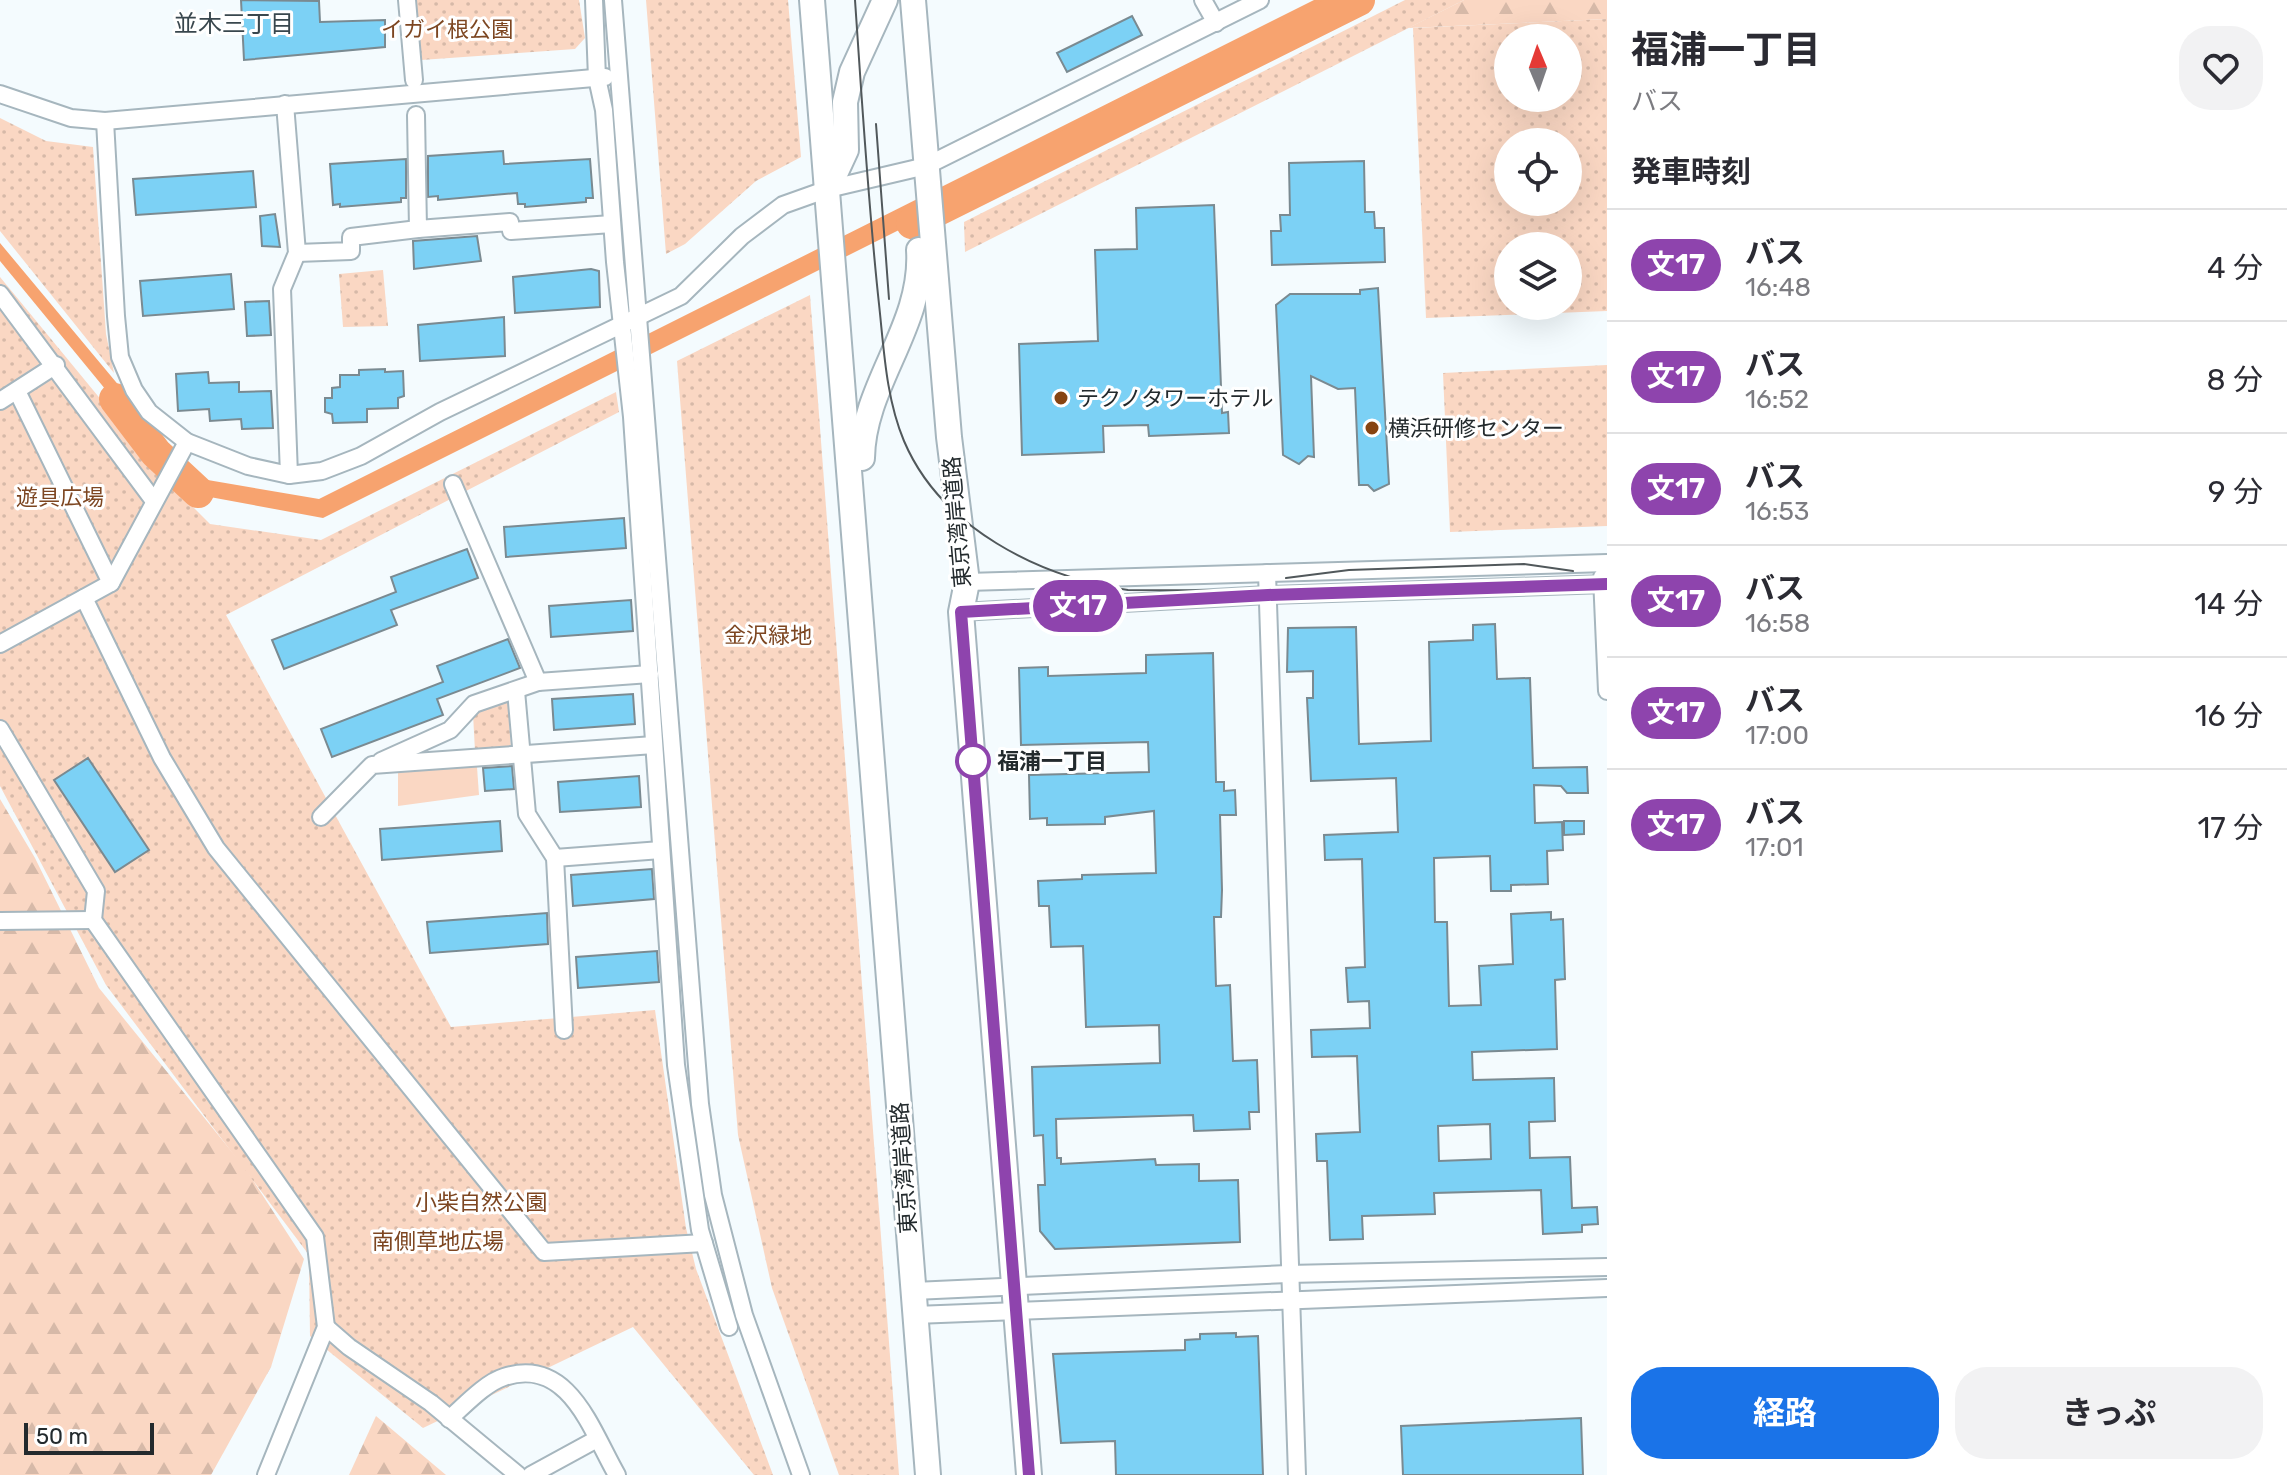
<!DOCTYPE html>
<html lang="ja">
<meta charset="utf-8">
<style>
body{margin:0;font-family:Rubik,"Noto Sans JP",sans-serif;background:#f2f2f3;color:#2b2b33;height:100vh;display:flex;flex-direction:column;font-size:30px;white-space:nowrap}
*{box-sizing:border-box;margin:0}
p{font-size:26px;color:#7c7c81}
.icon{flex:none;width:44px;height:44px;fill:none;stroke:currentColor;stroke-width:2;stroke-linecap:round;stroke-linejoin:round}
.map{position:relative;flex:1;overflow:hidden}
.panel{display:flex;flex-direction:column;background:#fff;width:680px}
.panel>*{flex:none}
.badge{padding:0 16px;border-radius:26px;font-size:28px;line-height:52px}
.needle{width:52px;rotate:358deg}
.buttons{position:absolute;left:1494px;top:24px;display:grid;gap:16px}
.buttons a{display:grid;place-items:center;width:88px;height:88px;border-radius:50%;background:#fff;box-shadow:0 8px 32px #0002;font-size:40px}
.scale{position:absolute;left:24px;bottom:20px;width:130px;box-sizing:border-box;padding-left:8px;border:4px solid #232a2d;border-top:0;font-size:22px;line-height:28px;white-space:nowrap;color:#232a2d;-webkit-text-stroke:6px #fff;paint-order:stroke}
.map>.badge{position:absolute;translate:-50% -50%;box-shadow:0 0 0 4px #fff}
h2{padding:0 24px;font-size:30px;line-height:72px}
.round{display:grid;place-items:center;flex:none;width:84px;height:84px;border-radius:32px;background:#f2f2f3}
.head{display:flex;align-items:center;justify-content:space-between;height:136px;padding:0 24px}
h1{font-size:38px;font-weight:700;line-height:60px}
.primary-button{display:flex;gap:16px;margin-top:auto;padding:16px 24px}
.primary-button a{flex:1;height:92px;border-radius:32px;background:#1a73e8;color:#fff;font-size:32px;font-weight:700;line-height:92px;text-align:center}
.primary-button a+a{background:#f2f2f3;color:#2b2b33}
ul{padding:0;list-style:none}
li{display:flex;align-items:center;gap:24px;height:112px;padding:0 24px;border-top:2px solid #e1e1e2}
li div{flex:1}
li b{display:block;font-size:30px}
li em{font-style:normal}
li .badge{min-width:88px;font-weight:700;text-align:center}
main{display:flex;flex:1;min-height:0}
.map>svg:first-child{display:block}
.grass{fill:#fad7c3}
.forest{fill:url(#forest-firs)}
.park{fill:url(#park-dots);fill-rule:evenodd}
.water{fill:#f7a36f}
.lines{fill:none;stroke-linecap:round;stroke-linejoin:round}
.river{stroke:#f7a36f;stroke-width:32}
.building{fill:#7cd1f5;stroke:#7a8a91;stroke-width:2;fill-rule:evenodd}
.minor-casing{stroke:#a6b6be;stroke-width:20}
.highway-casing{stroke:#a6b6be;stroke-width:28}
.minor{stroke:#fff;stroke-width:16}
.highway{stroke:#fff;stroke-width:24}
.tram{stroke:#51585b;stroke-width:2}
.line-casing{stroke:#fff;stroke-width:18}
.line{stroke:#8e44ad;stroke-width:12}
.poi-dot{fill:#864412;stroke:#fff;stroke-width:3}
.stop-dot{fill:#fff;stroke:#8e44ad;stroke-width:4}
.labels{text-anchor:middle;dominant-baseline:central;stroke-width:6;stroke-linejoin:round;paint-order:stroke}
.park-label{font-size:22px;fill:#7d4621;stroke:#fff}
.poi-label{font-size:22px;fill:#232a2d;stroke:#fff;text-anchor:start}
.street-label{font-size:22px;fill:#232a2d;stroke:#fff}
.stop-label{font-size:22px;font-weight:bold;fill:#232a2d;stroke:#fff;text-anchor:start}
.neighbourhood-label{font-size:24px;fill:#39474e;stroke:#fff}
</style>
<main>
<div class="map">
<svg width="1607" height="1475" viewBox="0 0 1607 1475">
<defs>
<pattern id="forest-firs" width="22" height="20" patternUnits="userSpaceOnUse" patternTransform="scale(2)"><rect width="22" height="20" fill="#fad7c3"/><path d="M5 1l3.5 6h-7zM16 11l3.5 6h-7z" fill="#d6b9a8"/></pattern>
<pattern id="park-dots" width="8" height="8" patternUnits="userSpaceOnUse" patternTransform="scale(2)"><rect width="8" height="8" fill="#fad7c3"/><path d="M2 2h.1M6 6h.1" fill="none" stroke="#d6b9a8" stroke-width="1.8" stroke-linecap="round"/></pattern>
</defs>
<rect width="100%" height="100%" fill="#f4fbfe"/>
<polygon class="grass" points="477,767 479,795 398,806 398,772"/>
<g class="forest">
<polygon points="1464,0 1607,0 1607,19 1408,28"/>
<polygon points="0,799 35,858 99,988 245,1168 304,1259 271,1367 211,1475 0,1475"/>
<polygon points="376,1416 446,1475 349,1475"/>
</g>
<g class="park">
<polygon points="414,0 579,0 585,38 575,49 421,60"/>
<polygon points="646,0 788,0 801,157 756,181 685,244 666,254"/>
<polygon points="1405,0 1464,0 965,252 964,222"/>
<path d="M1607,19v292l-181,7 -13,-290zM1508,38h60v60h-60zM1508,142h60v60h-60zM1508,246h60v60h-60z"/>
<polygon points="0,118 46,141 93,147 106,334 114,373 0,231"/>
<polygon points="383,270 388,326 343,327 339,274"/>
<polygon points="0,277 172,486 210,524 321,540 616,392 619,412 226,615 451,1027 655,1010 686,1228 696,1269 773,1475 754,1475 633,1327 423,1428 310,1336 309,1255 106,985 0,786"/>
<polygon points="810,295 899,1475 839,1475 772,1288 738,1135 677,361"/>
<polygon points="1607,365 1607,526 1450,532 1443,373"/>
<polygon points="508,700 511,749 475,751 473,714"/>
</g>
<polygon class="water" points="1314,0 1359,0 323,518 199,495 161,457 0,261 0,243 196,478 319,499"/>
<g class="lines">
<g class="river">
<polyline points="912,223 1359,0"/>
<polyline points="115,399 156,453 198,492"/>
</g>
</g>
<g class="building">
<polygon points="241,0 319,1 320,22 385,20 385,47 244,60"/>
<polygon points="1132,16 1142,35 1067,72 1057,53"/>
<polygon points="503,151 504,164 590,159 593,198 586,198 586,202 525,207 525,204 518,204 517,193 438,200 438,196 428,197 428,156"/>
<polygon points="406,159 406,198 401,198 401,202 340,207 340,204 333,205 330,164"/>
<polygon points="1364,161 1365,212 1374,212 1375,228 1384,228 1385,262 1272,265 1271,231 1281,231 1280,215 1290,215 1289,163"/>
<polygon points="253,171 256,207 136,215 133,179"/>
<polygon points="1214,205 1222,413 1228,412 1229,433 1149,436 1148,425 1103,426 1104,452 1022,455 1019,344 1098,341 1095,250 1137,249 1136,208"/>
<polygon points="275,214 280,247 262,246 260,216"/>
<polygon points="477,236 481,261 414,269 413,241"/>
<polygon points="591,269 599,271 600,307 515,313 513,277"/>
<polygon points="231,274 234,309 143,316 140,281"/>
<polygon points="1378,288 1389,484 1374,491 1368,485 1359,485 1355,388 1338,389 1311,376 1314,457 1308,456 1299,464 1283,455 1276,305 1290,294 1360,294 1360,290"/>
<polygon points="269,301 271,335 247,336 245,302"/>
<polygon points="504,317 505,356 420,361 418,325"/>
<polygon points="385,369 385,372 403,371 404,396 398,398 398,408 367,409 367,422 333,423 332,414 325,412 325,398 332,398 332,388 340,387 340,375 359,375 359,370"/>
<polygon points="208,372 209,383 239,382 239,392 271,391 273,428 242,429 241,419 210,421 209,409 178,411 176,374"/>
<polygon points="624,518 626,548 506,557 504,527"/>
<polygon points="467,549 478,578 391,610 397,625 284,669 272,640 396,592 391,577"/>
<polygon points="631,600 633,631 551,637 549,606"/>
<path d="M1495,624l2,55 33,-1 3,90 54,-1 1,26h-21l-6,-7 -27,-1 1,38 27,-1 1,28 -16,1 1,33 -37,1v6h-20l-1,-35 -56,2 1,64h12l2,84 32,-1 -2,-39 34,-2 -2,-50 40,-2v8l12,-1 2,60 -10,1 2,69 -85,3 1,28 81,-2 1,43 -26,1 1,36 40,-1 2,51 25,-1 1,17 -16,1v7l-39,2 -2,-44 -107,3 1,21 -73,2 1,23 -33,1 -3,-79h-10l-1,-27 44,-2 -3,-76 -45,1 -1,-27 59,-2 -1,-27 -21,1 -2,-34 19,-1 -3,-108 -37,1 -1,-25 74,-3 -2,-54 -85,3 -4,-83h6v-27l-26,1 1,-44 68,-1 3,117 72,-3 -2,-99 44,-2v-15zM1490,1124l1,35 -52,2 -1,-35z"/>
<polygon points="508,639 520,668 437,699 443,715 332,757 321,729 443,682 437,666"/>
<polygon points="1213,653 1216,782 1224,782 1224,791 1235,790 1236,815 1220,815 1222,890 1221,917 1214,917 1216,986 1230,985 1233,1061 1257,1060 1259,1112 1249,1112 1250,1129 1194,1131 1193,1115 1056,1119 1057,1158 1061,1158 1061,1164 1155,1159 1156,1165 1199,1164 1199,1181 1238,1180 1240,1242 1055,1249 1040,1231 1038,1185 1045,1185 1043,1135 1034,1136 1032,1067 1160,1063 1159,1025 1086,1027 1083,946 1051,947 1049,906 1039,906 1038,881 1082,879 1082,875 1156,873 1154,811 1105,817 1105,824 1047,825 1047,818 1030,819 1029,775 1149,772 1148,742 1021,745 1019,668 1048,667 1048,676 1146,673 1146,655"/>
<polygon points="633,694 635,724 554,730 552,699"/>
<polygon points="88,758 149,850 115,872 54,780"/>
<polygon points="512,766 514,789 485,791 483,768"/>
<polygon points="639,776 641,807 560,812 558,782"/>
<polygon points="500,821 502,851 382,860 380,829"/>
<polygon points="1564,821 1584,821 1584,834 1564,835"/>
<polygon points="652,869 654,899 573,906 571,875"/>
<polygon points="547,913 548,944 430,953 427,922"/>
<polygon points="657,951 659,982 578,988 576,957"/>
<polygon points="1236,1333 1236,1337 1258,1336 1263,1475 1116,1475 1115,1441 1061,1443 1053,1354 1185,1350 1185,1340 1200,1339 1200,1334"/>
<polygon points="1581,1418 1583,1475 1403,1475 1401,1426"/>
</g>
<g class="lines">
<g class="minor-casing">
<g id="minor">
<polyline points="407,0 414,80"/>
<polyline points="594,0 597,78 604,110 615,262 632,417 676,1065 700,1230 729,1327"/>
<polyline points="613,0 700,1104 713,1195 744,1315 801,1475"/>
<polyline points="1203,0 1216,23"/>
<polyline points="0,94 71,118 105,121 605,77"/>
<polyline points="285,104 297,253 282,289 289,475"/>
<polyline points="416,115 418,229 510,222 511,231 612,224"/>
<polyline points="105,121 116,316 120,357 134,390 149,412 187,442 248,466 289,475 322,471 361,456 440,412 681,296 742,236 783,205 828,189 926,166 1260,0"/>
<polyline points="297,253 351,251 351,237 418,229"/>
<polyline points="0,294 154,501"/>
<polyline points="17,391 111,583"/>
<polyline points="0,401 56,365"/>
<polyline points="453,484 538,682"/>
<polyline points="1267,573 1297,1475"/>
<polyline points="1602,577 1607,691"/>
<polyline points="967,582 1607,563"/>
<polyline points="84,598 162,758 216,848 544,1252 704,1243"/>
<polyline points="961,612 1268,595 1607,584"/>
<polyline points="0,644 111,583 187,442"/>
<polyline points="516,691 527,814 555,858 564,1030"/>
<polyline points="0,729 96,891 93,920 315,1237 326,1327 266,1475"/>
<polyline points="381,761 450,730 474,704 538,682 650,674"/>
<polyline points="321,817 372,765 654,745"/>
<polyline points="555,858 661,850"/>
<polyline points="0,921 93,920"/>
<polyline points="914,1291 1288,1274 1607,1267"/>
<polyline points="915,1315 1607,1288"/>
<polyline points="326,1327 349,1347 431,1403 518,1475"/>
<path d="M449,1419c15,-13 36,-36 55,-42 65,-21 87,53 113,98"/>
<polyline points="531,1475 597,1439"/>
</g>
</g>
<g class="highway-casing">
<g id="highway">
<polyline points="812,0 928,1475"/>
<polyline points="913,0 949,437 967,582 961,612 1029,1475"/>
<polyline points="828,189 846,150 845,102 852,72 885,0"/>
<path d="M862,458c1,-74 62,-132 57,-208"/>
</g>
</g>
<use href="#minor" class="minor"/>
<use href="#highway" class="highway"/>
<g class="tram">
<path d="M855,0c7,101 13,203 24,304 5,46 7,94 25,137 37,87 135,136 224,149l221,1 258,-11"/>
<polyline points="876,124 889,299"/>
<polyline points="1286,578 1349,570 1524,564 1573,571"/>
</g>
</g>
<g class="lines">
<g class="line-casing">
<polyline id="line" points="1029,1475 961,612 1268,595 1607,584"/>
</g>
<use href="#line" class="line"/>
</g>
<g class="poi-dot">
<circle cx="1061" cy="398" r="8"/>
<circle cx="1372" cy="428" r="8"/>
</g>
<circle class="stop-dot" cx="973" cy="761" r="16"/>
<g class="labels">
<g class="park-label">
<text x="447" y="29">イガイ根公園</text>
<text x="60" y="497">遊具広場</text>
<text x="768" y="635">金沢緑地</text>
<text x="481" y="1202">小柴自然公園</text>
<text x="438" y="1241">南側草地広場</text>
</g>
<g class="poi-label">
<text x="1077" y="398">テクノタワーホテル</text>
<text x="1388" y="428">横浜研修センター</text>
</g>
<g class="street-label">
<text transform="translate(957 522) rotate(-95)">東京湾岸道路</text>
<text transform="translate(904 1168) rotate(-94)">東京湾岸道路</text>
</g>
<g class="stop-label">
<text x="997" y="761">福浦一丁目</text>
</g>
<g class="neighbourhood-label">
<text x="234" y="24">並木三丁目</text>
</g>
</g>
</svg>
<div class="buttons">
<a><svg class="needle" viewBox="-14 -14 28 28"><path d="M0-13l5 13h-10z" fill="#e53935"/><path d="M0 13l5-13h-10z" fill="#7c7c81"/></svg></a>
<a><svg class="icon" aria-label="locate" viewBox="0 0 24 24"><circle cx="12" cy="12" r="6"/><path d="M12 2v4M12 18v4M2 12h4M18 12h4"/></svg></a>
<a><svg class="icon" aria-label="layers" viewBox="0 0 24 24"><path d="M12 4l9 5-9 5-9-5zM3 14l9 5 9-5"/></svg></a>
</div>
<div class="scale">50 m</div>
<b class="badge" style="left:1078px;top:606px;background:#8e44ad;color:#fff">文17</b>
</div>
<section class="panel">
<div class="head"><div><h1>福浦一丁目</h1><p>バス</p></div><a class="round"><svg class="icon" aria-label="heart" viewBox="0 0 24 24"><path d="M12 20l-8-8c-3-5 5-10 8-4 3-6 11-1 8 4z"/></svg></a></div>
<h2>発車時刻</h2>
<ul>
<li><span class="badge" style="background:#8e44ad;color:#fff">文17</span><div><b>バス</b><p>16:48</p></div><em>4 分</em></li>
<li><span class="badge" style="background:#8e44ad;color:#fff">文17</span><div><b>バス</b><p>16:52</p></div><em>8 分</em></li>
<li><span class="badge" style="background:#8e44ad;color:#fff">文17</span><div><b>バス</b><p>16:53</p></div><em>9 分</em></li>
<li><span class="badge" style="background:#8e44ad;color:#fff">文17</span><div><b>バス</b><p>16:58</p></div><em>14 分</em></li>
<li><span class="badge" style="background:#8e44ad;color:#fff">文17</span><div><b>バス</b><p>17:00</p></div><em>16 分</em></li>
<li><span class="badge" style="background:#8e44ad;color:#fff">文17</span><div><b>バス</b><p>17:01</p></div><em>17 分</em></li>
</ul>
<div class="primary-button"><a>経路</a><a>きっぷ</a></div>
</section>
</main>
